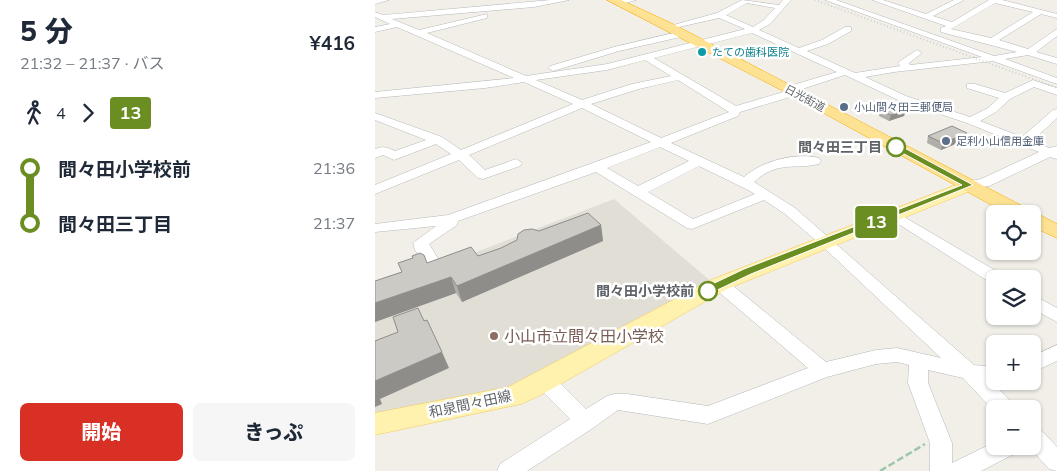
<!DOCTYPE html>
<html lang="ja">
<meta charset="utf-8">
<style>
body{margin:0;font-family:Mulish,"Noto Sans JP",sans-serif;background:#f6f6f7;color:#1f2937;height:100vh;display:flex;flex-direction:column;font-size:19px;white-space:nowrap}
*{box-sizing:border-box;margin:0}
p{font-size:16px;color:#747a83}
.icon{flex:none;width:28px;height:28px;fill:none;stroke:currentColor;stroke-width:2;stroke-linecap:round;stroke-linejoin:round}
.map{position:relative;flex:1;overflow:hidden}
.panel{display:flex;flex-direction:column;background:#fff;width:375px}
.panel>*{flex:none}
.badge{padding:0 10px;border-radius:4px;font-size:18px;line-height:32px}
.controls{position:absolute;left:611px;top:205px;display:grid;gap:10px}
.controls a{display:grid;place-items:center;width:55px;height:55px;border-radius:8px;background:#fff;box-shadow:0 1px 4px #0004;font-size:25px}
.map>.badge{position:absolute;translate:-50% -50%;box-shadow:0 0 0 2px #fff}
.legs{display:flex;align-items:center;gap:8px;height:55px;padding:0 20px;font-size:16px}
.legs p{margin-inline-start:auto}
.headline{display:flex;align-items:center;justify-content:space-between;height:85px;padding:0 20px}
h1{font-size:28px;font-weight:800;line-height:38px}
.button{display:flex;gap:10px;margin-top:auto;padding:10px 20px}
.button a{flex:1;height:58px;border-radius:8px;background:#d93025;color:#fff;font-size:20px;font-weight:800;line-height:58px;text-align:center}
.button a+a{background:#f6f6f7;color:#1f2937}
ul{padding:0 20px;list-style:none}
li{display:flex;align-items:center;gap:18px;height:55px;font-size:19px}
li i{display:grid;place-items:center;width:8px;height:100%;margin:0 6px;background:currentColor}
li i::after{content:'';width:12px;height:12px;margin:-6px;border:4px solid;border-radius:50%;background:#fff}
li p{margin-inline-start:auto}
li:first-child i{background:linear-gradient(#0000 50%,currentColor 0)}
li:last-child i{background:linear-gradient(currentColor 50%,#0000 0)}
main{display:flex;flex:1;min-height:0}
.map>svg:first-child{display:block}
.education{fill:#e1ded6}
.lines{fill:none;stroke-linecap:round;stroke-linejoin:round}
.minor-casing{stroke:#b5b8bc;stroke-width:1}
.major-casing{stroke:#f2c960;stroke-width:1}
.highway-casing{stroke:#f9ab00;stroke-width:1}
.path{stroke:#9cc7a9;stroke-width:2.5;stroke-dasharray:7 3;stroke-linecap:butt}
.minor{fill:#fff;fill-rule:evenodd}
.major{fill:#fff2af;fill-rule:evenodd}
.highway{fill:#fde293;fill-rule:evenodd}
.rail{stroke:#b6b7b8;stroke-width:2;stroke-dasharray:0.5 3;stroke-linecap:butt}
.wall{fill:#afaea9}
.shaded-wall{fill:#8f8d8a}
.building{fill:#cccac5;stroke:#8f8d8a}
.line-1{fill:#6b8e23;stroke:#fff}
.culture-dot{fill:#0f9aa8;stroke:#fff;stroke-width:2}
.service-dot{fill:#5c6f8a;stroke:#fff;stroke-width:2}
.stop-1-dot{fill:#fff;stroke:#6b8e23;stroke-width:2.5}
.education-dot{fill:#8d6e63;stroke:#fff;stroke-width:2}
.labels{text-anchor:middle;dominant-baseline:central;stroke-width:5;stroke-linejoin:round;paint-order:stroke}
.far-culture-label{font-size:11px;fill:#0d838f;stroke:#fff;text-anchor:start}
.far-street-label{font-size:11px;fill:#5f6368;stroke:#fff}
.far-service-label{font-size:11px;fill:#4e5e75;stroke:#fff;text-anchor:start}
.stop-label{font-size:14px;font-weight:bold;fill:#5f6368;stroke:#fff;text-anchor:end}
.street-label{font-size:14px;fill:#5f6368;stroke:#fff}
.near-education-label{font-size:16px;fill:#785e54;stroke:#fff;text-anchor:start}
</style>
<main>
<section class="panel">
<div class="headline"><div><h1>5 分</h1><p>21:32 – 21:37 · バス</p></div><b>¥416</b></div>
<div class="legs"><svg class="icon" aria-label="walk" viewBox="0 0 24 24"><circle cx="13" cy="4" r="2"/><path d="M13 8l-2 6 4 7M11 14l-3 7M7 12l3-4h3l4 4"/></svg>4<svg class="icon" aria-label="forward" viewBox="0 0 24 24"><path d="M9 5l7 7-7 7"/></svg><b class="badge" style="background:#6b8e23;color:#fff">13</b></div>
<ul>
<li><i style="color:#6b8e23"></i><b>間々田小学校前</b><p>21:36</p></li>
<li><i style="color:#6b8e23"></i><b>間々田三丁目</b><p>21:37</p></li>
</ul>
<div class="button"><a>開始</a><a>きっぷ</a></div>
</section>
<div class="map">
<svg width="682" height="471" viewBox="0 0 682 471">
<rect width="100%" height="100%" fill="#f1efe8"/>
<polygon class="education" points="239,199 338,283 153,380 103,398 0,416 0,291"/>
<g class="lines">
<g class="minor-casing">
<g id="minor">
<polygon points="0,0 14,0 0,4"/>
<path d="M176,0h18l-35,7 -142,12 27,11 68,-16v4l-60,15 99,43 81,-12 138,-35 -26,-11 -49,11 -4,-2 51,-14 25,-13 37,5 4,-5h8l-21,24 -11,6 40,18 23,-8 23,-13h6v4l-23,13 -21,7 48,22 45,-7 -2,-3 2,-2 17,-11 5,3 -13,10 1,2 72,-8 -157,-57h11l158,56 23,-4 -76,-20v-4l5,-2 -74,-26h11l43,14 28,-14h10l-31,16 19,6 37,-22h13l55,14v4l-16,-4 -42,26 29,9 29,-20v7l-21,16 21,6v6l-29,-9 -23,4 52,19v6l-64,-23 -99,11 -29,5 41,19 64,21 18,-9 11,-10 -32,-10v-4h8l30,9 28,-13 24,8v7l-23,-8 -24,12 -14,13 -16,9 42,16 31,-27 4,-1v9l-25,23 17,7 8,-2v13l-7,-2 -61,29 -20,3 -7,-4 2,-3 17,-3 58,-27 -72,-29 -69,-23 -53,-25 -46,15 2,2 -1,2 -60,18 -2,4 -67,27 73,34c18,-16 51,-25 75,-19l2,3 -2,3c-25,6 -41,-4 -65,18l41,26 179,157 21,2v14h4l-7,1 20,21 3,6h-20v3l-32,-34 -35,-8v13l24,60v20l43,-21v4h24l-3,7 -35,18h-51v-28l-22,-60 1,-18 -12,-3 -21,2 -49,13 -119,47 -90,-14 -25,18 -66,43h-30l3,-7 70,-45 -32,-32 -3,-6 3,-6 7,-2 7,2 34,34 21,-13 7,-2h13l81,12 100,-38 -94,-80 -2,-4 2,-4 6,-2 6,2 100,82 50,-12 21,-2 44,10 -121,-114 -35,-30 -21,-14 -72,29 -5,-1 -91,-56 -138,49 -1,4 -28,19 13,21 -2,4h-12l-13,-19 -2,-7 23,-17 -61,6v-8l73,-9 203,-73 -69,-34 -113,47 16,15 31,-11 6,4 -2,3 -37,13 -5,-1 -19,-18 -84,34v-9l76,-31 -15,-10 -42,16 -11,-5 -8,3v-9c8,-3 12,-2 20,2l31,-11 -51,-20v-7l67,24 19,13 112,-46 -49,-22 -39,6 -110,10v-6l139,-14 -117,-51 -22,5v-5l15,-3 -15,-7v-5l8,3zM372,3l28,5 -11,12 -11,7 -27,-12zM620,3l38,9 -42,26 -40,-9zM377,33l85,39 -51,15 -1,2 2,2 -51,15 -82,-48zM270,60l26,16 -39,8 -50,16 -46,-20 71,-10zM303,80l51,32 -68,26 -70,-34 48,-15zM285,147l29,14 -51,25 -31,-18zM324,166l49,24 7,4 -62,25 -45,-27z"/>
<polygon points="247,0 261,0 244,5 240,3"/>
<polygon points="307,31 311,34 310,36 244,51 178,71 173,68 175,66 239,47"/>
<polygon points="519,211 628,275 630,279 620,279 620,284 616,283 514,218 512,215 514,212"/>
<polygon points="658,295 682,308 682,322 658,309"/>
<polygon points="682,345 682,361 658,372 658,356"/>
<polygon points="658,428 666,430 682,447 682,471 674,469 653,446 658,446"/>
</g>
</g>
<g class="major-casing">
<polygon id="major" points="594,180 600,181 602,185 600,189 352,289 168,394 146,404 0,435 0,413 133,387 338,279"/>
</g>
<g class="highway-casing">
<polygon id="highway" points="232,0 246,0 298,24 655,210 657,213 665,215 682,224 682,238 658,227 658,214 633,214 410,92"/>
</g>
<polyline class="path" points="505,471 550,444"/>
<use href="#minor" class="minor"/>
<use href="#major" class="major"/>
<use href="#highway" class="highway"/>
<polyline class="rail" points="440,0 682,88"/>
</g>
<g class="wall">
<polygon points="531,109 529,116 514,121 504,116 505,110"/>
<polygon points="592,133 590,140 566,150 552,143 553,136"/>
<polygon points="226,225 228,241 87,302 81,293 0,322 0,281 52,263 103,256 126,248 164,231"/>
</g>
<g class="shaded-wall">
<polygon points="531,109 529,116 514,121 516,115"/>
<polygon points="592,133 590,140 566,150 568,143"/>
<polygon points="226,225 228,241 87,302 82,286"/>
<polygon points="76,277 81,293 0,322 0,303"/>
<polygon points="67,352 74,368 5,399 7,404 0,407 0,381"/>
</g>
<g class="building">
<polygon points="520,104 531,109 516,115 505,110"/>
<polygon points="577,126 592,133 568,143 553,136"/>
<polygon points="213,213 226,225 82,286 76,277 0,303 0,281 27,272 23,263 38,258 37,256 45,253 49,255 52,263 96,247 103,256 126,248 142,240 143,234 149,230 157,229 164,231"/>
<polygon points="43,308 49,321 52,320 67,352 0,381 0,341 23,332 18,317"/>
</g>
<polygon class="line-1" points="518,145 524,145 598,185 376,274 336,293 329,293 327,291 329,288 369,269 587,185 518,148"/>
<circle class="culture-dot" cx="327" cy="52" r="5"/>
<g class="service-dot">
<circle cx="469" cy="107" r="5"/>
<circle cx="571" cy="141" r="5"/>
</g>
<g class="stop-1-dot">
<circle cx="521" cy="147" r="9"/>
<circle cx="333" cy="291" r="9"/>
</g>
<circle class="education-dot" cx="119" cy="336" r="5"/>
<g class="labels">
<g class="far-culture-label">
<text x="337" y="52">たての歯科医院</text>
</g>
<g class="far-street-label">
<text transform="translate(430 98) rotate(28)">日光街道</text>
</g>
<g class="far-service-label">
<text x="479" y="107">小山間々田三郵便局</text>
<text x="581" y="141">足利小山信用金庫</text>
</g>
<g class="stop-label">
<text x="507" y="147">間々田三丁目</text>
<text x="319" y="291">間々田小学校前</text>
</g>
<g class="street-label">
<text transform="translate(95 404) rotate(-12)">和泉間々田線</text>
</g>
<g class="near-education-label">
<text x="129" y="336">小山市立間々田小学校</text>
</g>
</g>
</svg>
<div class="controls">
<a><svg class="icon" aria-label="locate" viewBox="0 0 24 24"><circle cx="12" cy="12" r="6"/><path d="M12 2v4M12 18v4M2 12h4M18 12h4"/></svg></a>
<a><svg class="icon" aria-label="layers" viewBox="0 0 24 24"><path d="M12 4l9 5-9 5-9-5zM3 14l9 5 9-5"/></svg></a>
<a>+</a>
<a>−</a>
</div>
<b class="badge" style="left:501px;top:222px;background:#6b8e23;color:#fff">13</b>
</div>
</main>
